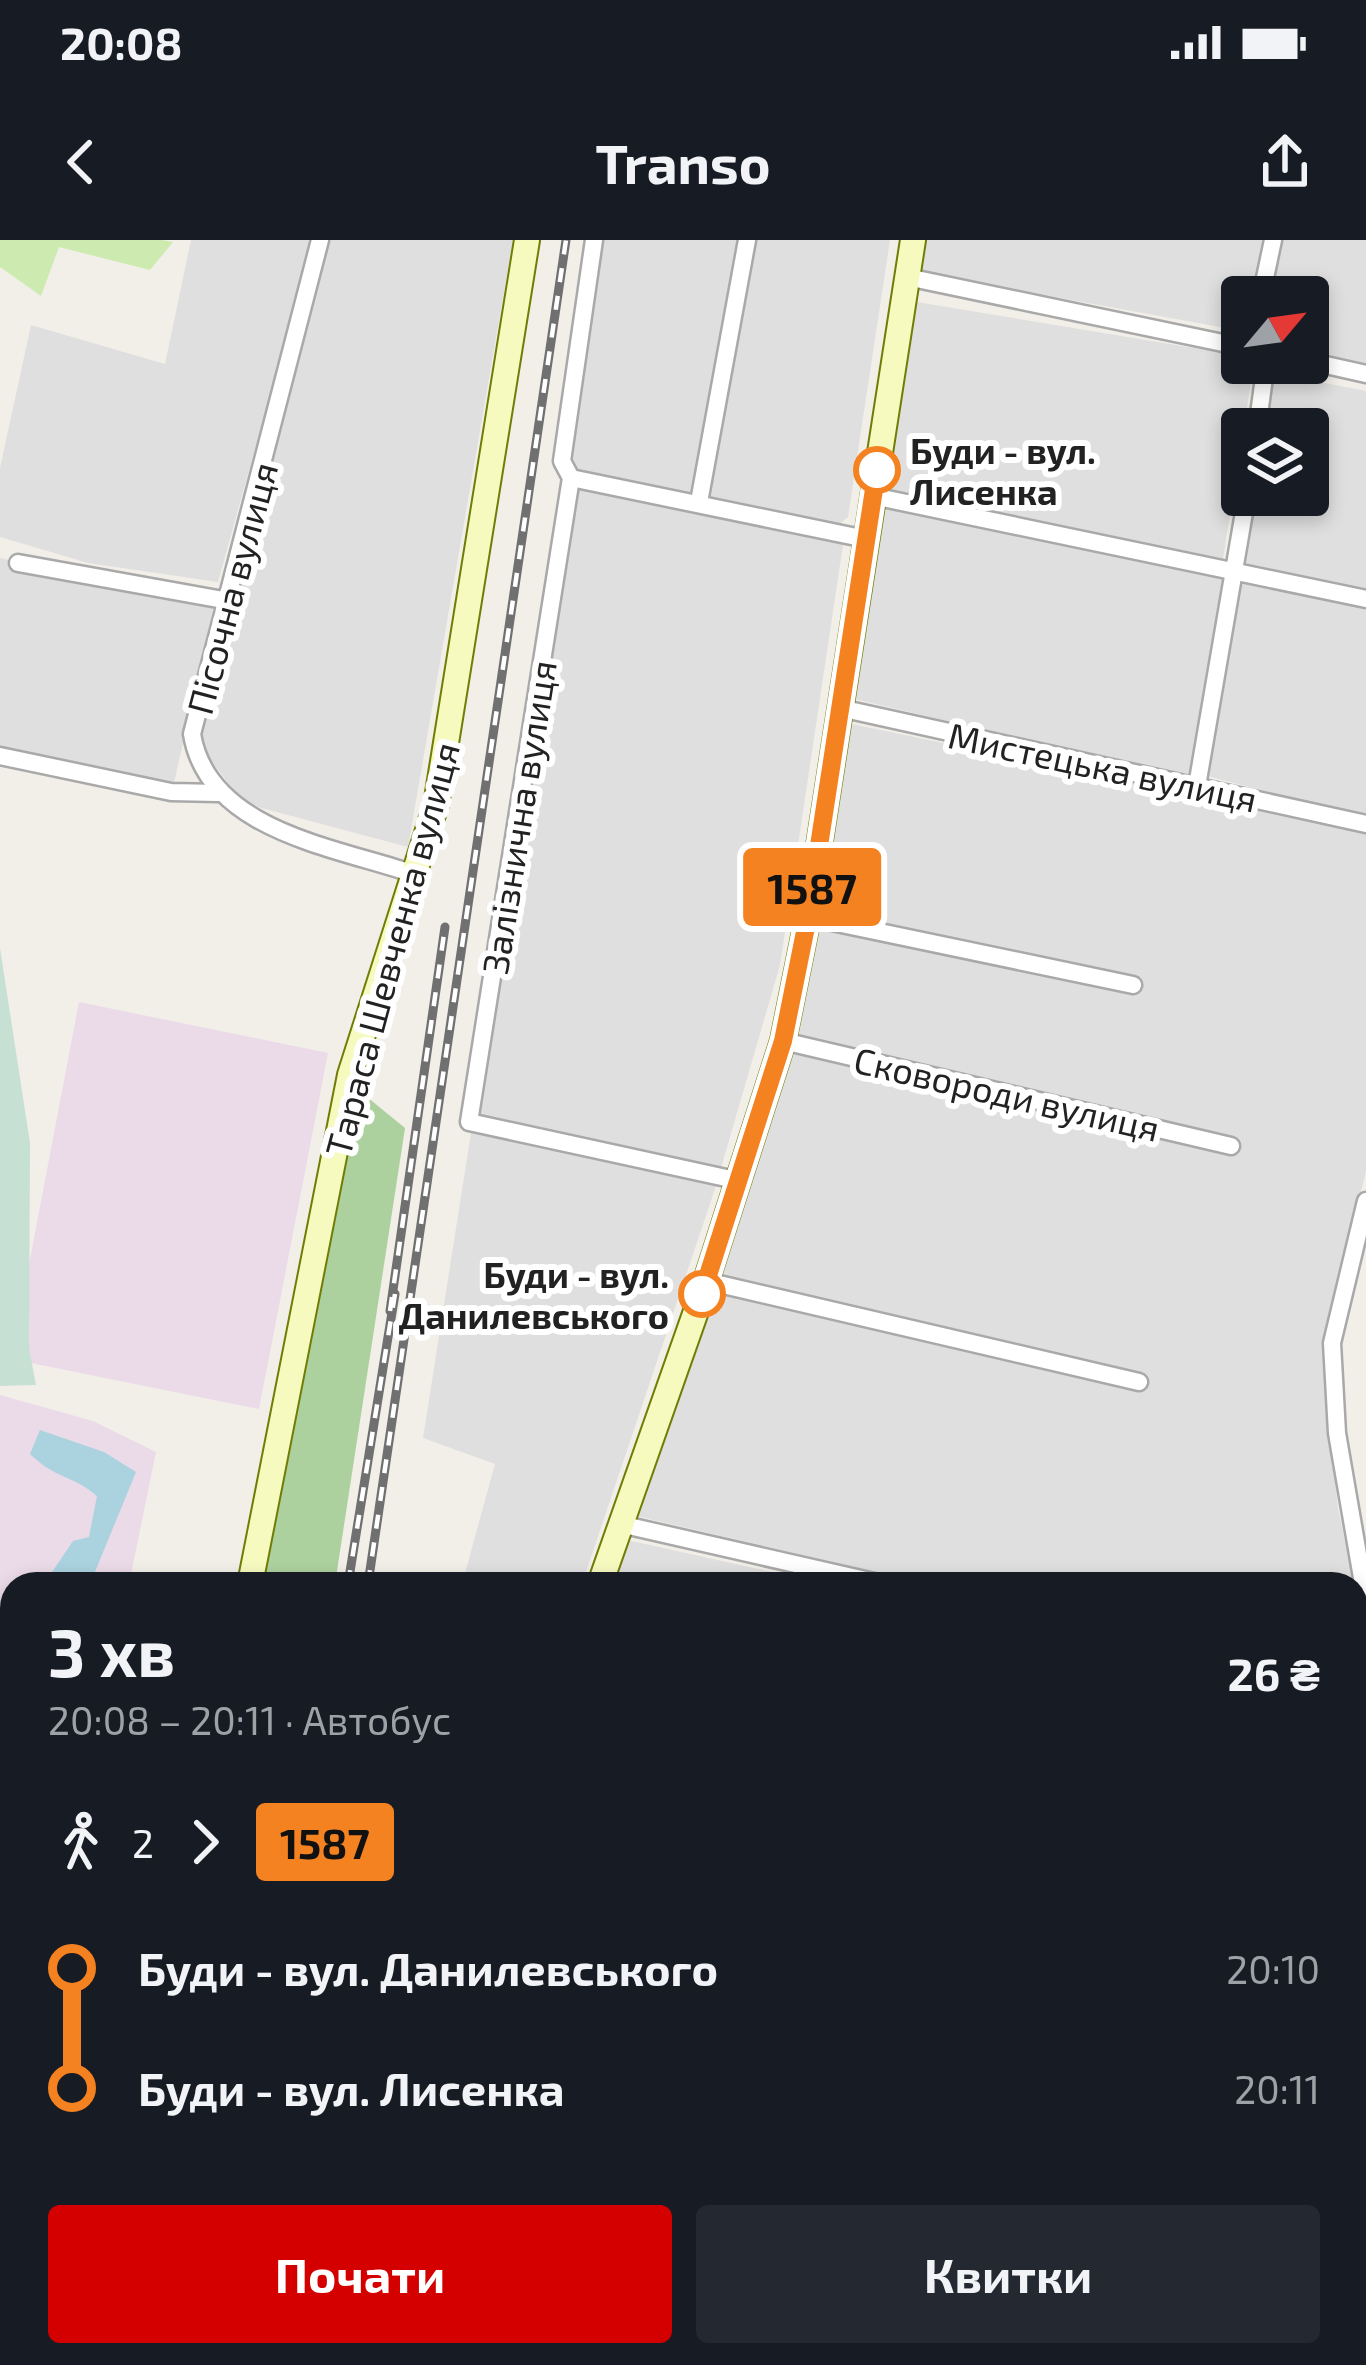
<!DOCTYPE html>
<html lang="uk">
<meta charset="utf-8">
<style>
body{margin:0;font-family:"Exo 2",sans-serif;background:#242831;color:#f1f3f6;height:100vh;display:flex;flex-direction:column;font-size:45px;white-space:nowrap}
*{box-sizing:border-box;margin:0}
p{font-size:39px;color:#9ea1a6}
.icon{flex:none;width:66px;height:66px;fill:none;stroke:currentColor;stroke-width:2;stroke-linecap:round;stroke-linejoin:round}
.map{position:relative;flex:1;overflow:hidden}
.side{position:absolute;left:0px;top:1332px;width:1368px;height:795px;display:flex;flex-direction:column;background:#171b24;border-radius:36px 36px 0 0;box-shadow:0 6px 18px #0003}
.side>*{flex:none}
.badge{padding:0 24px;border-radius:9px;font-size:42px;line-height:78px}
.needle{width:78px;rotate:61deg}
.buttons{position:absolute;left:1221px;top:36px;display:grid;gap:24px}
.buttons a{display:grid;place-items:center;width:108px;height:108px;border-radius:12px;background:#171b24;box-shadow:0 6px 18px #0003;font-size:60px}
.map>.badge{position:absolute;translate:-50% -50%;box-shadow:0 0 0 6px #fff}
.legs{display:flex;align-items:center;gap:18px;height:132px;padding:0 48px;font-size:39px}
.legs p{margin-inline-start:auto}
.summary{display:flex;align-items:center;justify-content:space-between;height:204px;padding:0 48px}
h1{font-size:66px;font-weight:700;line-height:90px}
.button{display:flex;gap:24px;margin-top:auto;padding:24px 48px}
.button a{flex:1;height:138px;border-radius:12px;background:#d40000;color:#fff;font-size:48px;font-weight:700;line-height:138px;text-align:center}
.button a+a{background:#242831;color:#f1f3f6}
ul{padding:0 48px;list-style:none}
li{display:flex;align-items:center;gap:42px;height:120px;font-size:45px}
li i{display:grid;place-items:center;width:18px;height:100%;margin:0 15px;background:currentColor}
li i::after{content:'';width:30px;height:30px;margin:-15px;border:9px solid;border-radius:50%;background:#171b24}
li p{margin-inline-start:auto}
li:first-child i{background:linear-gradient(#0000 50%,currentColor 0)}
li:last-child i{background:linear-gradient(currentColor 50%,#0000 0)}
.status{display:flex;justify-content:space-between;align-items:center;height:84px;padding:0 60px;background:#171b24;direction:ltr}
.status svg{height:33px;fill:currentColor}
header{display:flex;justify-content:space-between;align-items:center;height:156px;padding:0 48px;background:#171b24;font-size:54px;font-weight:700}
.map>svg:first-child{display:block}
.residential{fill:#e0dfdf}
.industrial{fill:#ebdbe8}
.grass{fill:#cdebb0}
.forest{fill:#add19e}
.wetland{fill:#c6e0d4}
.water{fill:#aad3df}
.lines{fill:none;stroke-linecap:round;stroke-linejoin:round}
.street-casing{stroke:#a9a9a9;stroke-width:21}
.secondary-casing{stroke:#707d05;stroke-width:28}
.street{stroke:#fff;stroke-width:16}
.secondary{stroke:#f7fabf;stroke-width:24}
.rail-casing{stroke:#707070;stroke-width:9}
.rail{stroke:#fff;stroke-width:4.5;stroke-dasharray:14;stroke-linecap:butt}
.line-1-casing{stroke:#fff;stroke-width:27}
.line-1{stroke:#f58220;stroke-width:18}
.stop-1-dot{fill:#fff;stroke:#f58220;stroke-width:6}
.labels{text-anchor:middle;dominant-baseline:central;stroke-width:12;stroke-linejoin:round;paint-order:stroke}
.stop-label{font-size:36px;font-weight:bold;fill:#222;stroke:#fff;text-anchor:start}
.street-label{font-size:36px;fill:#222;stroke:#fff}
</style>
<div class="status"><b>20:08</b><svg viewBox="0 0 49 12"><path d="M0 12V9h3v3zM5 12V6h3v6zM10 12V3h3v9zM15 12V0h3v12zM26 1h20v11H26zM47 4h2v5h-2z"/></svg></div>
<header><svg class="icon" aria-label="back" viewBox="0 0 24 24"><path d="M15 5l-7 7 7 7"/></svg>Transo<svg class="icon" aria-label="share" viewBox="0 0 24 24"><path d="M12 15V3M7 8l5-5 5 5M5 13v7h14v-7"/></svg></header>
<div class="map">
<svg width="1366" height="2125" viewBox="0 0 1366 2125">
<rect width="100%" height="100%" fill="#f2efe9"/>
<g class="residential">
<polygon points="191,0 313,0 218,342 88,323 0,297 0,228 31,85 165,124"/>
<polygon points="324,0 513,0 408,607 243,563 195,499"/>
<polygon points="601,0 890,0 848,277 837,286 569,227"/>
<polygon points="926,0 1265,0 1253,57 1242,57 1242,91 922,33"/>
<polygon points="1279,0 1366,0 1366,126 1308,114 1308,57 1268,57"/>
<polygon points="917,62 1242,116 1242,123 1254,123 1223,319 886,251"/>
<polygon points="1273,133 1366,151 1366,353 1240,326 1252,255 1308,255 1308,189 1263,189"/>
<polygon points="583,246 844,298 780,725 721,928 477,875 572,257"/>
<polygon points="882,262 1229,332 1192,539 850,458"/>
<polygon points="0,318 214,364 174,543 0,507"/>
<polygon points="1240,334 1366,364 1366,577 1207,536"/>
<polygon points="847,483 1366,591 1366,931 1327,1092 1328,1177 1338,1268 1354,1344 927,1344 632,1275 794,789"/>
<polygon points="471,893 718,940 582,1344 462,1344 495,1224 423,1198"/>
<polygon points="627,1300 826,1344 611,1344"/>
<polygon points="1356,1462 1366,1482 1366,1797 1356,1810"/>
<polygon points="349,2115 694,2115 701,2125 346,2125"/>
<polygon points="710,2115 934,2115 933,2125 717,2125"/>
</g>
<g class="industrial">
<polygon points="79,762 328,813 259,1169 11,1119"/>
<polygon points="0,1155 93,1181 156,1212 129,1344 12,1344 12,1635 0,1635"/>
<polygon points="12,1752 12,1997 0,1990 0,1760"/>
</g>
<g class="grass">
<polygon points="0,0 162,0 173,2 150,30 59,7 41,56 0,27"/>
<polygon points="947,2115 1116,2115 1112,2125 947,2125"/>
</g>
<g class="forest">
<polygon points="357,856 367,857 405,888 335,1344 253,1344"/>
<polygon points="1366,1825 1366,2125 1122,2125 1127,2115 1356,2115 1356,1840"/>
</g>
<polygon class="wetland" points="0,708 30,903 29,1108 36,1145 0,1146"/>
<path class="water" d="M40,1190l64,22 32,20 -46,112h-37l-5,-6 25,-37 16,-4 8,-41c-26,-22 -40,-16 -67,-42z"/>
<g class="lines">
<g class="street-casing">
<g id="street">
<path d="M320,0l-128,494c16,97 143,113 222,140"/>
<polyline points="594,0 562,221 571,238 469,882 740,941"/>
<polyline points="907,37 1242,107"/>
<polyline points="1261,57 1273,0"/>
<polyline points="1308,121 1366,134"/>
<polyline points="1257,189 1266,123"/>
<polyline points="571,238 866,299"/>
<polyline points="873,256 1366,359"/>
<polyline points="699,262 747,0"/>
<polyline points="18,323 229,361"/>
<polyline points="840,468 1366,584"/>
<polyline points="0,516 171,552 218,553"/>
<polyline points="1197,546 1247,255"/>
<polyline points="808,677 1133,745"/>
<polyline points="783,801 1231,906"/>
<polyline points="1366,961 1332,1103 1337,1193 1366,1361"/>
<polyline points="706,1041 1139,1142"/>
<polyline points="620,1284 883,1344"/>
<polyline points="1366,1435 1366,1463"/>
<polyline points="1356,1825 1366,1811"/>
<polyline points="700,2115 707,2125"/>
<polyline points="938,2125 939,2115"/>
</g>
</g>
<g class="secondary-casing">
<g id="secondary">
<polyline points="250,1344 350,835 436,565 527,0"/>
<polyline points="600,1344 701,1057 783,801 808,677 913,0"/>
<polyline points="0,1748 12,1741"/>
<polyline points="334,2125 337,2115"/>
</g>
</g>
<use href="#street" class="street"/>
<use href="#secondary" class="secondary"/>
<g class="rail-casing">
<g id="rail">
<polyline points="390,1071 445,687"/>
<polyline points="348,1344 395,1054"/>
<polyline points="368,1344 566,0"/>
<polyline points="0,1641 12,1640"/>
<polyline points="0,1974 12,1964"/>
<polyline points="0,2123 18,2115"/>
<polyline points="202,2125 204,2115"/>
</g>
</g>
<use href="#rail" class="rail"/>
</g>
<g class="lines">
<g class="line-1-casing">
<polyline id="line-1" points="702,1054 783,801 808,677 877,230"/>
</g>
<use href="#line-1" class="line-1"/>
</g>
<g class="stop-1-dot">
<circle cx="877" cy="230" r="21"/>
<circle cx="702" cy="1054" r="21"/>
</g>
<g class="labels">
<g class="stop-label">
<text x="910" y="209">Буди - вул.<tspan x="910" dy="41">Лисенка</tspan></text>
<text x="669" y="1033" text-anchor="end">Буди - вул.<tspan x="669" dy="41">Данилевського</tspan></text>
</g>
<g class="street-label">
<text transform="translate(231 348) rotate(-75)">Пісочна вулиця</text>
<text transform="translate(1103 526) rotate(12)">Мистецька вулиця</text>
<text transform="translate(518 577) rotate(-81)">Залізнична вулиця</text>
<text transform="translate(391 709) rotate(-75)">Тараса Шевченка вулиця</text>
<text transform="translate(1007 853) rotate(13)">Сковороди вулиця</text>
</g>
</g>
</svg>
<div class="buttons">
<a><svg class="needle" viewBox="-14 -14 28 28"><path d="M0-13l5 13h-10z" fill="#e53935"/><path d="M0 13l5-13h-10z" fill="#9ea1a6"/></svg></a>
<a><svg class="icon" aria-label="layers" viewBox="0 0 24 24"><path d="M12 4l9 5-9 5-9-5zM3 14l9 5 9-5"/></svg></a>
</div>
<b class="badge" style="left:812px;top:647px;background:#f58220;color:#111">1587</b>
<section class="side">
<div class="summary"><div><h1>3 хв</h1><p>20:08 – 20:11 · Автобус</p></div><b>26 ₴</b></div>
<div class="legs"><svg class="icon" aria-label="walk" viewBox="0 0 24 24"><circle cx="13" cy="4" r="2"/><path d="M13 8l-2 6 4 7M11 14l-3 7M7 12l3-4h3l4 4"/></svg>2<svg class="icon" aria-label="forward" viewBox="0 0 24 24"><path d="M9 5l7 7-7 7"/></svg><b class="badge" style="background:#f58220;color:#111">1587</b></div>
<ul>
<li><i style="color:#f58220"></i><b>Буди - вул. Данилевського</b><p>20:10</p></li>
<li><i style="color:#f58220"></i><b>Буди - вул. Лисенка</b><p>20:11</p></li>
</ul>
<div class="button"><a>Почати</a><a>Квитки</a></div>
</section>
</div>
